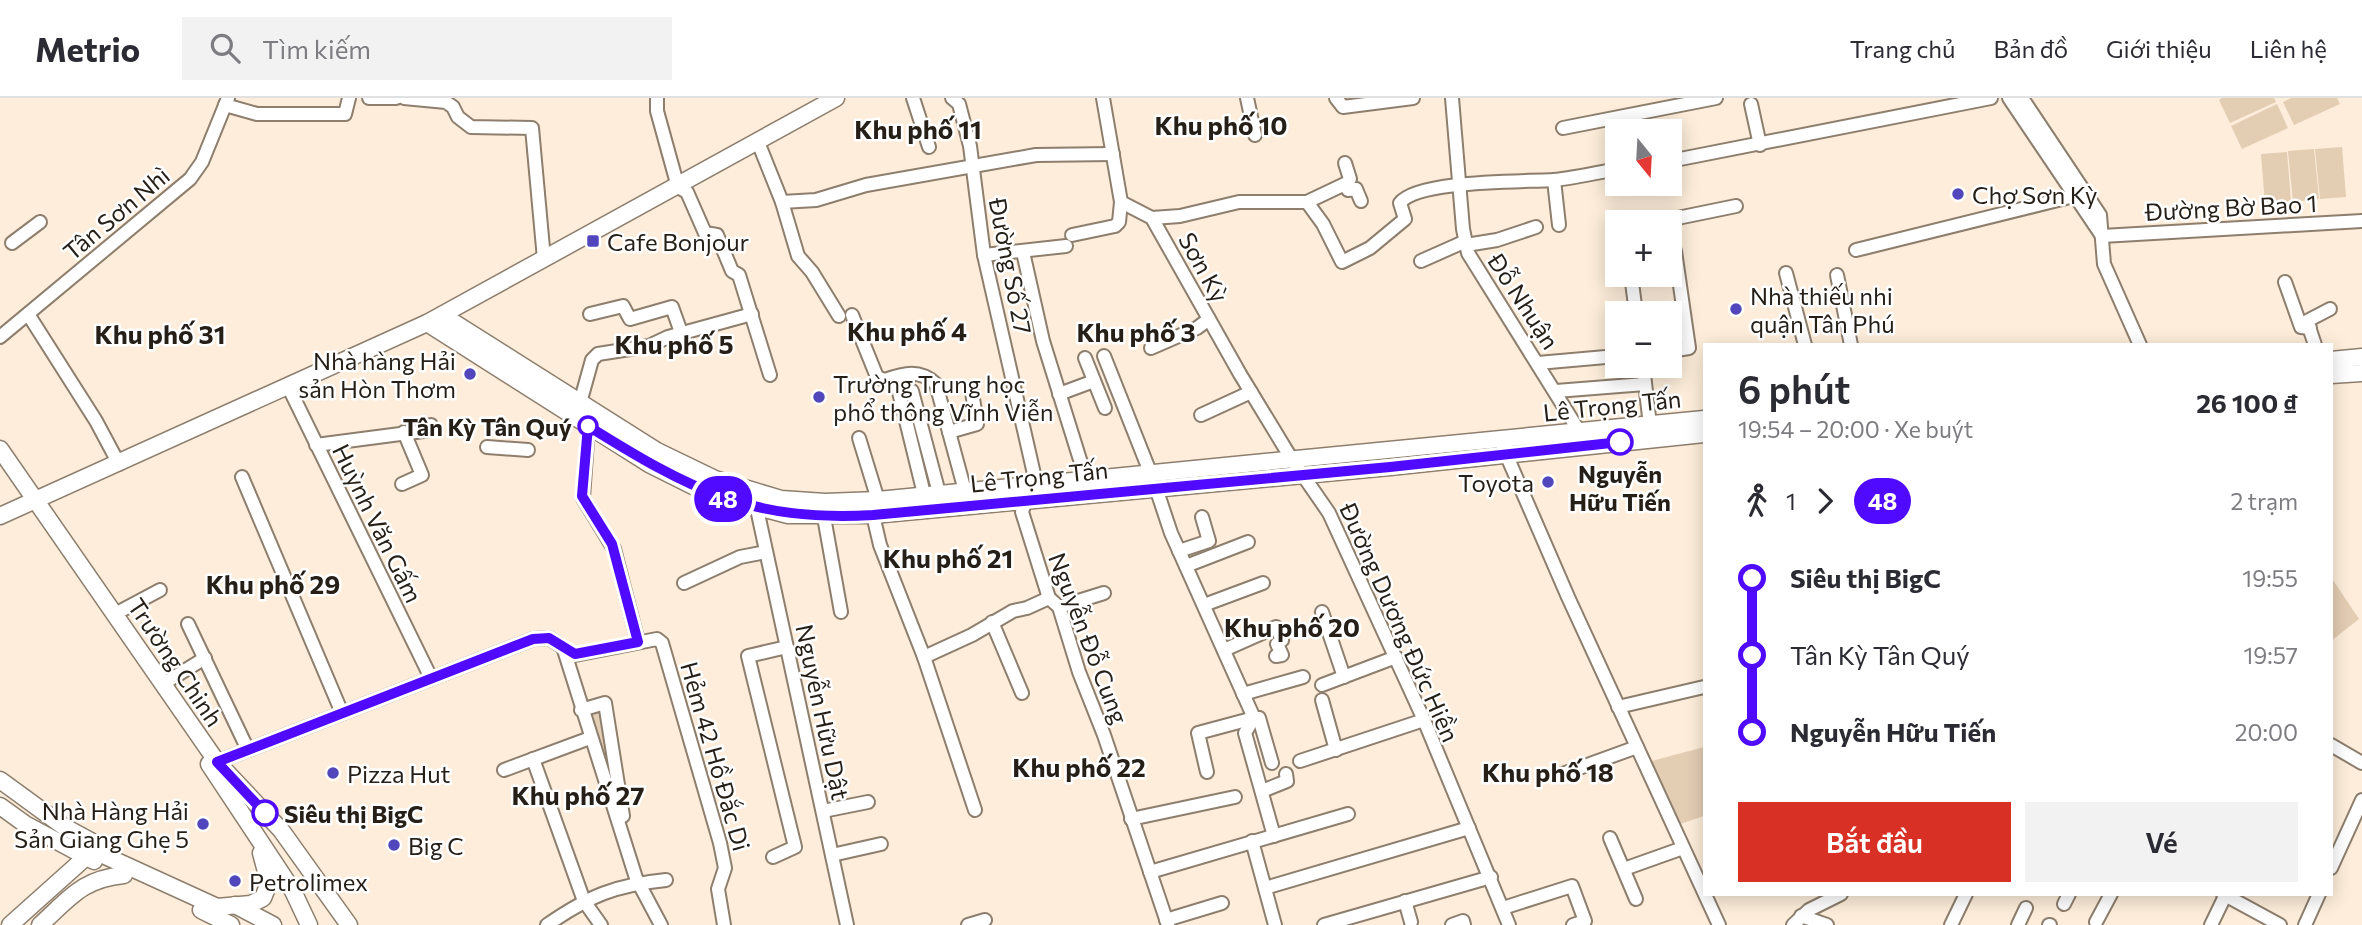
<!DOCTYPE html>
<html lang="vi">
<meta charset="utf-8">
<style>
body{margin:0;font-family:Commissioner,sans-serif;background:#f2f2f3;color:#2b2b33;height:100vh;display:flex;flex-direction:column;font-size:26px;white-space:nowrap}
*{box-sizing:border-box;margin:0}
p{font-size:23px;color:#7c7c81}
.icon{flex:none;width:38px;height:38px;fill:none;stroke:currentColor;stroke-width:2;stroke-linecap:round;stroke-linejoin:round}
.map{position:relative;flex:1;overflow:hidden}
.drawer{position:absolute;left:1703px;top:245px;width:630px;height:553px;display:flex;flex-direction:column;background:#fff;border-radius:0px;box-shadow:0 4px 18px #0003}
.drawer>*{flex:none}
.badge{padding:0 14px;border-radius:23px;font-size:24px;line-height:46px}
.needle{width:46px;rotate:162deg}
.fabs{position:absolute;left:1605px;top:21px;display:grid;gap:14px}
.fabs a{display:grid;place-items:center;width:77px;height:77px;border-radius:0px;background:#fff;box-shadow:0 4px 18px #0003;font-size:35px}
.map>.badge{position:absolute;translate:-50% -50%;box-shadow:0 0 0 4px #fff}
.legs{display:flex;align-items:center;gap:10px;height:77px;padding:0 35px;font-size:23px}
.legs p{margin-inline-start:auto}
.summary{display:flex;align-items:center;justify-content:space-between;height:119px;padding:0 35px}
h1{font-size:38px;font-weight:600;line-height:52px}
.primary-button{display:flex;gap:14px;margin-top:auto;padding:14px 35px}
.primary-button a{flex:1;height:80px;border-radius:0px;background:#d93025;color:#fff;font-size:28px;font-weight:600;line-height:80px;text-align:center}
.primary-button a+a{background:#f2f2f3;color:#2b2b33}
ul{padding:0 35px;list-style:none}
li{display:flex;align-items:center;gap:24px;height:77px;font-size:26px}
li i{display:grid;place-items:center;width:10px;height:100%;margin:0 9px;background:currentColor}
li i::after{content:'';width:18px;height:18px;margin:-9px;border:5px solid;border-radius:50%;background:#fff}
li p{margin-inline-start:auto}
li:first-child i{background:linear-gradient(#0000 50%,currentColor 0)}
li:last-child i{background:linear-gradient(currentColor 50%,#0000 0)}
header{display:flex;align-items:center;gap:42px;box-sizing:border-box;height:98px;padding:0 35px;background:#fff;border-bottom:2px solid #e1e1e2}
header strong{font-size:33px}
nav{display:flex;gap:38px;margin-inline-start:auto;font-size:24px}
.search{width:490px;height:63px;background:#f2f2f3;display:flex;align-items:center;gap:18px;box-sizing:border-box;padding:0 24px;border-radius:0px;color:#7c7c81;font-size:26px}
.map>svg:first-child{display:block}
.green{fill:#e3cdb3}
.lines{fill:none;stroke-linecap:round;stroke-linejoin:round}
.minor-casing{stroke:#8d7e6d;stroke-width:16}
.major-casing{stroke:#8d7e6d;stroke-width:19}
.minor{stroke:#fff;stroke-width:12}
.major{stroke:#fff;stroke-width:16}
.line-1-casing{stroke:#fff;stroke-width:16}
.line-1{stroke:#4f0aff;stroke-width:10}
.poi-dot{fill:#5246bd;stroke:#fff;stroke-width:2.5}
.stop-1-dot{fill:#fff;stroke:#4f0aff;stroke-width:3.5}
.labels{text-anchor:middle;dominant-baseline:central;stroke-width:5;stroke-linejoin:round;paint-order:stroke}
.poi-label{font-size:24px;fill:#251f18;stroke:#fff;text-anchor:start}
.street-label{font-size:24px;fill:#251f18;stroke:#fff}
.stop-label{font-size:24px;font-weight:bold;fill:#251f18;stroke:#fff;text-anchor:end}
.neighbourhood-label{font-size:26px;font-weight:bold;fill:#251f18;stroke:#fff}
</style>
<header>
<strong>Metrio</strong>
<div class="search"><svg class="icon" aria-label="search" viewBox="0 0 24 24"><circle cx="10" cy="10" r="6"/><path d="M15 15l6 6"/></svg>Tìm kiếm</div>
<nav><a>Trang chủ</a><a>Bản đồ</a><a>Giới thiệu</a><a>Liên hệ</a></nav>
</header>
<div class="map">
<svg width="2362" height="827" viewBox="0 0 2362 827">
<rect width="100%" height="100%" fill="#fdedda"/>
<g class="green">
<polygon points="2222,0 2274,0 2276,4 2230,25 2219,2"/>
<polygon points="2291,0 2337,0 2340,6 2294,27 2283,4"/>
<polygon points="2277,6 2288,30 2242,51 2231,28"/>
<polygon points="2342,49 2346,99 2320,101 2315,51"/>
<polygon points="2314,51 2319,101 2293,104 2288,53"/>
<polygon points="2287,54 2291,104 2265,106 2261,56"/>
<polygon points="2331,479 2359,521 2331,543"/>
<polygon points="601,614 617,705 590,617"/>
<polygon points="1704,649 1704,718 1677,727 1648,664"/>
</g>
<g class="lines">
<g class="minor-casing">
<g id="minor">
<polyline points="369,0 396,0"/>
<polyline points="404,0 446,4 453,9 458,19 471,29 532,30 544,161"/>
<polyline points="657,0 657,13 678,89 687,94 705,135 717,137 732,173 739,177 770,277"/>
<polyline points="913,0 929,49"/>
<polyline points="952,0 959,6 970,48 984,157 1034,376 1022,414 1049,500 1059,509 1079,574 1104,637 1168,827"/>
<polyline points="1103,0 1121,104 1152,120 1240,276 1291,360 1329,415 1424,622 1509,827"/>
<polyline points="1247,0 1255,37"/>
<polyline points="1336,0 1343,9 1413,0"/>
<polyline points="1452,0 1463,131 1468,155 1579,333"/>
<polyline points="2009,0 2102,138"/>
<polyline points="2022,0 2100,117 2104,166 2140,247"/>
<polyline points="1751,6 1760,47"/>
<polyline points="225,7 257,16 345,16 349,0"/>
<polyline points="1563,30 1716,0"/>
<polyline points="758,44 782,104 798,158 812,174 839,218"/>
<polyline points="1670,63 1991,0"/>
<polyline points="1554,82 1559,127"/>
<polyline points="1345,87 1348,92 1356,91 1361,103"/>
<polyline points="782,104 816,102 866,87 1036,57 1113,56"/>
<polyline points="1307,104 1347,85 1350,81 1345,65"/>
<path d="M1152,120l28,-2 59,-14h68l16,22 19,38 28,-14 35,-29 -5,-16c17,-23 122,-21 153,-23 21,-2 43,-7 64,-11"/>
<polyline points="1658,124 1736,108"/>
<polyline points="1072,137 1115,128 1119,124 1121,104"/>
<polyline points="2102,138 2362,123"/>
<polyline points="12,145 40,124"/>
<polyline points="1466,147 1497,142 1536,129"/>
<polyline points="1856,152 2074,98"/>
<polyline points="1023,154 1043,243 1086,381"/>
<polyline points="984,157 1066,148"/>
<polyline points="1421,163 1466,143"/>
<polyline points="1786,175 1805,247"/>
<polyline points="1631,177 1636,215"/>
<polyline points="1837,177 1851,247"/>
<polyline points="2285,184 2301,229 2310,230"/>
<polyline points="28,216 96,323 119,366"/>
<polyline points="590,216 623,208 630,221 672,209 682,237"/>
<path d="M852,217l25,62 8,3c19,-7 35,-11 51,4l29,107"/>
<polyline points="0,239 190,81 202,64 228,0"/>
<polyline points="2315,247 2307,223 2330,211"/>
<polyline points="1151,250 1197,230 1209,221"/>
<polyline points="1670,253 1689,250 1675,153"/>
<polyline points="1104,258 1150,374"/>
<polyline points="1085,260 1105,310"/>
<polyline points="1538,265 1617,258"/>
<polyline points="1643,268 1650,327"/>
<polyline points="897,286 924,396"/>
<polyline points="288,288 431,580"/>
<polyline points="912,293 939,395"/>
<polyline points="1556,293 1645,286"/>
<polyline points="1059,296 1094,283"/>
<polyline points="580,305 592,262 598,256 649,248 668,239 752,216"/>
<polyline points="1201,317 1251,294"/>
<polyline points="588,328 583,400 614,451 638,544"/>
<polyline points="949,334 977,326 972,294"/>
<polyline points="859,340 878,402"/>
<polyline points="316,347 431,332 431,327"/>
<polyline points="487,349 528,352"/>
<polyline points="1503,349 1568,499 1719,827"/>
<polyline points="242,379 342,615"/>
<polyline points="402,386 422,377 404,334"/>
<polyline points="1156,390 1171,435 1254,620 1245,635 1274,738"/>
<polyline points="757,411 847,827"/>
<polyline points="873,417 880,447 924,559 972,537 1013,513 1027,510 1049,500"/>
<polyline points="824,419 841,514"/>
<polyline points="1179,453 1209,443 1202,419"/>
<polyline points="1186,468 1248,444"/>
<polyline points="684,485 740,459 766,454"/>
<polyline points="1204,507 1263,485"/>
<polyline points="1059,509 1104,495"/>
<polyline points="1322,514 1344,579"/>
<polyline points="115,516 160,492"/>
<polyline points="992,524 1022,595"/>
<polyline points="188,526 248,652"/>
<polyline points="564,552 636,780 661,827"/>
<polyline points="1224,552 1276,529 1282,542 1277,546 1282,557 1276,558"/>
<polyline points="924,559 975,712"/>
<polyline points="163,586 205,560"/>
<polyline points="1322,587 1396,559"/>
<polyline points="1243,596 1303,579"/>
<polyline points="1322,602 1336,652"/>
<polyline points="1618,609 1704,589"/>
<polyline points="581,612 605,605 623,718"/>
<polyline points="2331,647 2362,665"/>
<polyline points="533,661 584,803 601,827"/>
<polyline points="1300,663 1424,622"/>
<polyline points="217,664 533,541 549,540 575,557 657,541 662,545 720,745 725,770 718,791 724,827"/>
<polyline points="504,672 590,640"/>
<polyline points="1207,674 1198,635 1254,620 1259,620 1272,665"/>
<polyline points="1557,678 1637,649"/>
<polyline points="1262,693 1287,683 1286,676"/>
<polyline points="823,713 868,704"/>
<polyline points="1131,721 1235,699"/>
<polyline points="1610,740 1636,801"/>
<polyline points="1252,743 1275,827"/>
<polyline points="832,757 881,746"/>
<polyline points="773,759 795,749 748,558 787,549"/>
<polyline points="2331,770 2362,702"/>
<polyline points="1624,771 1683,750"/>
<polyline points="1150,774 1348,716"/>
<polyline points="1265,790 1469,730"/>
<polyline points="2223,796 2280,827"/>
<polyline points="1405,803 1411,824"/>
<polyline points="2064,806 2069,796"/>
<polyline points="1503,810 1572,788 1585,823 1573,827"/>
<polyline points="1801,818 1827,827"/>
<polyline points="1166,822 1222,805"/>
<polyline points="2096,824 2111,796"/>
<path d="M547,827c42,-29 68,-40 119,-45"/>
<polyline points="968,827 985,822"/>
<polyline points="1324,827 1491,779"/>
<polyline points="1452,827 1463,823 1464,827"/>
<polyline points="1793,827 1809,812 1841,796"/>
<polyline points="1951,827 1966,796"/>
<polyline points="2018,827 2026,810"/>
<polyline points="2049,827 2050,827"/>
<polyline points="2211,827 2226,796"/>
<polyline points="2305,827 2319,796"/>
</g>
</g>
<g class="major-casing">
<g id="major">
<polyline points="442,217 657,353 715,381 781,401 825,404 878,402 1704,321"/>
<polyline points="427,225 649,366 711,397 788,417 873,417 1390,369 1704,336"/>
<polyline points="2331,262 2362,259"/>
<polyline points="2331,277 2362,275"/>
<polyline points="0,351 217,664 281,732 349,827"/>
<polyline points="0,418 427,225 836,0"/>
<polyline points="209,666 293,793 309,827"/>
<polyline points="0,682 63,728 111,754"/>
<polyline points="0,708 25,726 94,763"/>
<polyline points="235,807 273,827"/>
<polyline points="201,812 231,827"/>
<polyline points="10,827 86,759 101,756 217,809 251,806 263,800 269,785 261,755"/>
<path d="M40,827c30,-27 42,-46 84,-50"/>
</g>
</g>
<use href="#minor" class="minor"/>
<use href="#major" class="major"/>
</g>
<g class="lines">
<g class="line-1-casing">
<path id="line-1" d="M265,715l-48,-51 316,-123 16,-1 26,16 63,-12 -26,-98 -30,-48 6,-70c101,63 162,96 285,89l517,-48 230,-25"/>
</g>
<use href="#line-1" class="line-1"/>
</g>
<g class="poi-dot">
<circle cx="1958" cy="96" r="7"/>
<rect x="586" y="136" width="14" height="14" rx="3.5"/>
<circle cx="1736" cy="211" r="7"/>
<circle cx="470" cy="276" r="7"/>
<circle cx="819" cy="299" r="7"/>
<circle cx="1548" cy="384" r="7"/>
<circle cx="333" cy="675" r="7"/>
<circle cx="203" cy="726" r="7"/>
<circle cx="394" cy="747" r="7"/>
<circle cx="235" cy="783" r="7"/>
</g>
<g class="stop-1-dot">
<circle cx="588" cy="328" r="9"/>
<circle cx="1620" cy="344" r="12"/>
<circle cx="265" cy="715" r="12"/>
</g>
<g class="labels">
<g class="poi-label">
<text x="1972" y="96">Chợ Sơn Kỳ</text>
<text x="607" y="143">Cafe Bonjour</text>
<text x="1750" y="197">Nhà thiếu nhi<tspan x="1750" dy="28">quận Tân Phú</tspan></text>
<text x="456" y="262" text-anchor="end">Nhà hàng Hải<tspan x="456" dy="28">sản Hòn Thơm</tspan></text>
<text x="833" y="285">Trường Trung học<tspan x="833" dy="28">phổ thông Vĩnh Viễn</tspan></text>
<text x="1534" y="384" text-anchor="end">Toyota</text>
<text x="347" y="675">Pizza Hut</text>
<text x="189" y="712" text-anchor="end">Nhà Hàng Hải<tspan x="189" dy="28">Sản Giang Ghẹ 5</tspan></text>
<text x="408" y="747">Big C</text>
<text x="249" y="783">Petrolimex</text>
</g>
<g class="street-label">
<text transform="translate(2231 109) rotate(-3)">Đường Bờ Bao 1</text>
<text transform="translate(116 115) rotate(-40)">Tân Sơn Nhì</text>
<text transform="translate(1011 168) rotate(79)">Đường Số 27</text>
<text transform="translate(1204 169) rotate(61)">Sơn Kỳ</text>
<text transform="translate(1524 203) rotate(57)">Đỗ Nhuận</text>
<text transform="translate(1612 307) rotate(-6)">Lê Trọng Tấn</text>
<text transform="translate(1039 378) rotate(-6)">Lê Trọng Tấn</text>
<text transform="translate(378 425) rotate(64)">Huỳnh Văn Gấm</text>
<text transform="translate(1400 524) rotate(66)">Đường Dương Đức Hiền</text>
<text transform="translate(1089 540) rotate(69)">Nguyễn Đỗ Cung</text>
<text transform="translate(176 564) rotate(56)">Trường Chinh</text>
<text transform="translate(823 614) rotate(78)">Nguyễn Hữu Dật</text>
<text transform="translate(716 658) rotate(74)">Hẻm 42 Hồ Đắc Di</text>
</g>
<g class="stop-label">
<text x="572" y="328">Tân Kỳ Tân Quý</text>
<text x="1620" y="375" text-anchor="middle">Nguyễn<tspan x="1620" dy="28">Hữu Tiến</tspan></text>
<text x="284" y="715" text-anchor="start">Siêu thị BigC</text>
</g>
<g class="neighbourhood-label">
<text x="1221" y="26">Khu phố 10</text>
<text x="918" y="30">Khu phố 11</text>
<text x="907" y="232">Khu phố 4</text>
<text x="1136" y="233">Khu phố 3</text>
<text x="160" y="235">Khu phố 31</text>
<text x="674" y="245">Khu phố 5</text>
<text x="948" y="459">Khu phố 21</text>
<text x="273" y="485">Khu phố 29</text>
<text x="1292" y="528">Khu phố 20</text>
<text x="1079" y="668">Khu phố 22</text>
<text x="1548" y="673">Khu phố 18</text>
<text x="578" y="696">Khu phố 27</text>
</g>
</g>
</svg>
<div class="fabs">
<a><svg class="needle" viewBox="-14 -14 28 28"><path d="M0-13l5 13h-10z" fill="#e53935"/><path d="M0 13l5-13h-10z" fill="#7c7c81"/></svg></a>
<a>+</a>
<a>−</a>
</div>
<b class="badge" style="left:723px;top:401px;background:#4f0aff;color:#fff">48</b>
<section class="drawer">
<div class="summary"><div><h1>6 phút</h1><p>19:54 – 20:00 · Xe buýt</p></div><b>26 100 ₫</b></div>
<div class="legs"><svg class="icon" aria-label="walk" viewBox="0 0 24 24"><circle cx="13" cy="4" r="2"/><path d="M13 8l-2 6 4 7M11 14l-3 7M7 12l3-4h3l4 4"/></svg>1<svg class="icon" aria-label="forward" viewBox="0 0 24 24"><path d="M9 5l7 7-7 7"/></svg><b class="badge" style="background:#4f0aff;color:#fff">48</b><p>2 trạm</p></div>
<ul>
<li><i style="color:#4f0aff"></i><b>Siêu thị BigC</b><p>19:55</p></li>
<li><i style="color:#4f0aff"></i><span>Tân Kỳ Tân Quý</span><p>19:57</p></li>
<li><i style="color:#4f0aff"></i><b>Nguyễn Hữu Tiến</b><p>20:00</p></li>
</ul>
<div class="primary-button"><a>Bắt đầu</a><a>Vé</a></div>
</section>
</div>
